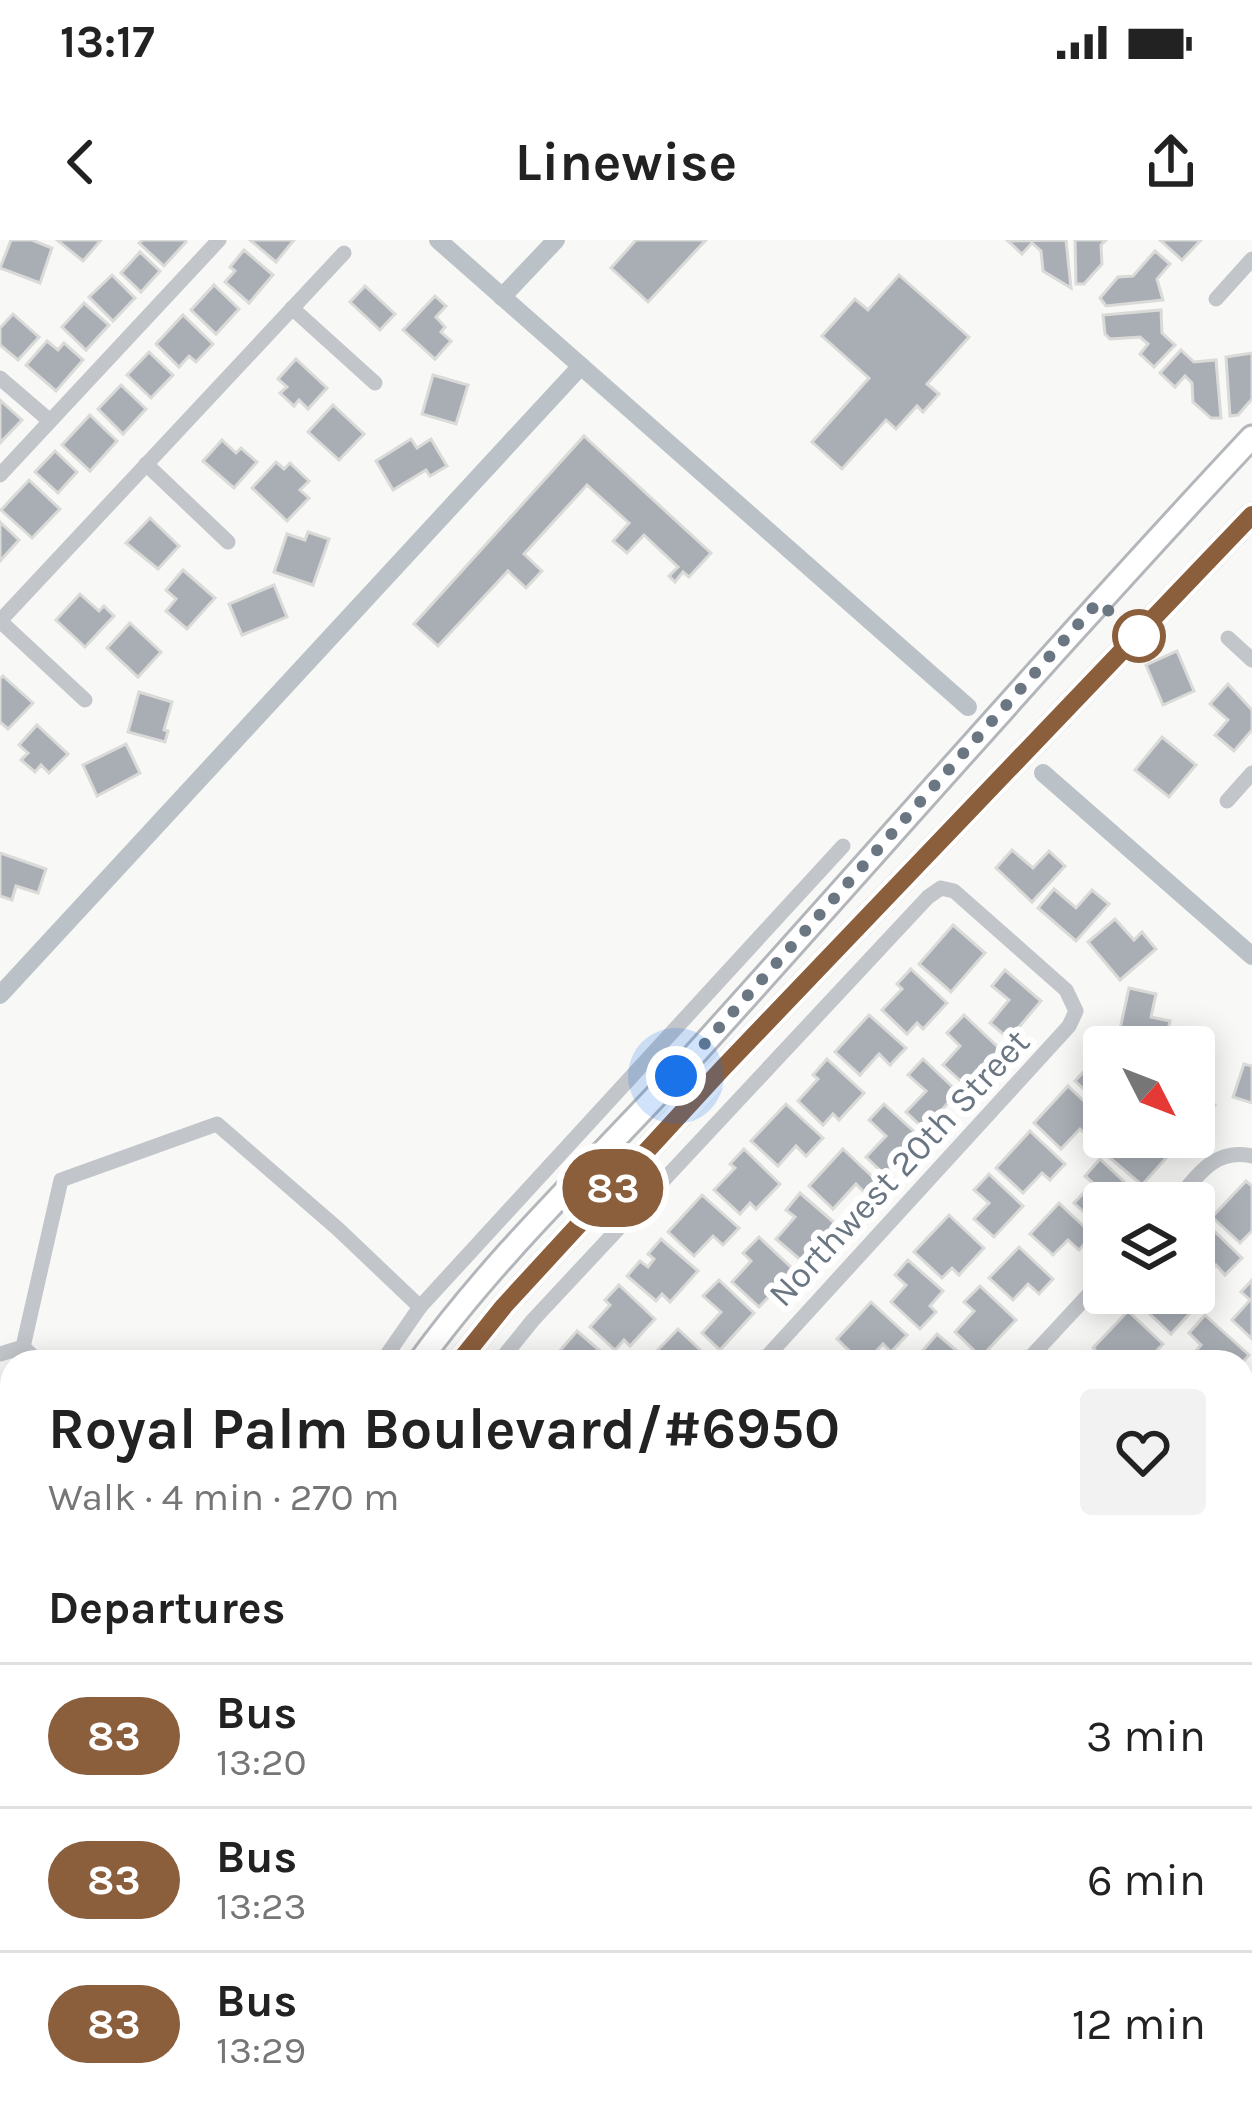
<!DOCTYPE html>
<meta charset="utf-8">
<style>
body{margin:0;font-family:Karla,sans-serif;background:#f2f2f2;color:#222;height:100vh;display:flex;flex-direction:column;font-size:45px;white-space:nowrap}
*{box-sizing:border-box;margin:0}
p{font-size:39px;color:#767676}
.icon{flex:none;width:66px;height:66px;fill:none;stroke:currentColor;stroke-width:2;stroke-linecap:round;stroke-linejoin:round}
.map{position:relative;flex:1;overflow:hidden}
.sheet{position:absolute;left:0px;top:1110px;width:1254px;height:771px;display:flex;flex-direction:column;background:#fff;border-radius:36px 36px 0 0;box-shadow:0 6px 30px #0003}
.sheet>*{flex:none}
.badge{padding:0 24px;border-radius:39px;font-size:42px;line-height:78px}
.needle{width:78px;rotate:132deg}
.tools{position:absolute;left:1083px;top:786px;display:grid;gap:24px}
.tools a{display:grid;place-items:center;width:132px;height:132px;border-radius:12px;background:#fff;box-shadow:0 6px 30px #0003;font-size:60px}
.you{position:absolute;width:60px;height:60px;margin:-30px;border:9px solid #fff;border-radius:50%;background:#1a73e8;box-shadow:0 0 0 18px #1a73e833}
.map>.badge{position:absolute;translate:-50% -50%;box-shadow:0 0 0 6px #fff}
h2{padding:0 48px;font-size:45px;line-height:108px}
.round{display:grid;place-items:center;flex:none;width:126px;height:126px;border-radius:12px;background:#f2f2f2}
.head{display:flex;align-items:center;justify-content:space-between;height:204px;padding:0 48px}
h1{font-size:57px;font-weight:700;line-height:90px}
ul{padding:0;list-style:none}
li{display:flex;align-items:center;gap:36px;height:144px;padding:0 48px;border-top:3px solid #e0e0e0}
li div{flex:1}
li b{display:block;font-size:45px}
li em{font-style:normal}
li .badge{min-width:132px;font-weight:700;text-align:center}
.status{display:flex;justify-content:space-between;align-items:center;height:84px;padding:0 60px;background:#fff;direction:ltr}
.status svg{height:33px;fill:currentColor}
header{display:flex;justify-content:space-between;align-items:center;height:156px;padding:0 48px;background:#fff;font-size:54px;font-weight:700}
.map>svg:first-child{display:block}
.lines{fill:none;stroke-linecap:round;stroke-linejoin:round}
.canal{stroke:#bac2c7;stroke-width:18}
.building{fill:#a8aeb4;stroke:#dadad8;stroke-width:3}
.secondary-casing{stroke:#b3b7bb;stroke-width:27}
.minor{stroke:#c2c5c9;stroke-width:15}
.secondary{stroke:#fff;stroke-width:21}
.line-casing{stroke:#fff;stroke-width:27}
.line{stroke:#8b5e3c;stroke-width:18}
.walk{stroke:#6b7683;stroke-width:12;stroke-dasharray:0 21.6}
.stop-dot{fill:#fff;stroke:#8b5e3c;stroke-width:6}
.labels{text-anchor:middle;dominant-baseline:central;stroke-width:12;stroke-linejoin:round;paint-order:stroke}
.street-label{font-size:36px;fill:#6b7683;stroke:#fff}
</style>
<div class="status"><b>13:17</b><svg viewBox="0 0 49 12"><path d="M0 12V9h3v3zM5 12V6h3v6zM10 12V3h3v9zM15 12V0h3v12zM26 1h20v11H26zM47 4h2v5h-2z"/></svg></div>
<header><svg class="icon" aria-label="back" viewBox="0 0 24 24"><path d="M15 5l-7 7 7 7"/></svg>Linewise<svg class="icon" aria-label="share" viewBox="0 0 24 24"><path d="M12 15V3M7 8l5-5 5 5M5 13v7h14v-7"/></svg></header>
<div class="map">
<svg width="1252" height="1879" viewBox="0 0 1252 1879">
<rect width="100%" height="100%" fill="#f8f8f6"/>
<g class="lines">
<g class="canal">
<polyline points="438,0 968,467"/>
<polyline points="502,57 556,0"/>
<polyline points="1043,533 1252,716"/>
<polyline points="0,755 581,126"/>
<polyline points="0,1323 12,1329"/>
<polyline points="1242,1359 1252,1348"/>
<polyline points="812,1869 821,1879"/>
</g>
</g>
<g class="building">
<polygon points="11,0 32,0 52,8 40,43 0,28"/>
<polygon points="57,0 101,0 83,21"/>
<polygon points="143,0 185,0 186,2 164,26 139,3"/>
<polygon points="250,0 294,0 276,22"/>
<polygon points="636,0 706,0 648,62 611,28"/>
<polygon points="1066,0 1071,48 1043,31 1041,11 1032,3 1022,14 1008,1"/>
<polygon points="1075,0 1106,0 1101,5 1102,24 1084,44 1076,44"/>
<polygon points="1160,0 1201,0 1182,20"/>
<polygon points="244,10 273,35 249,63 225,42 235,31 230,27"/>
<polygon points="1155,11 1170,24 1157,39 1163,60 1106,66 1100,58 1118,37 1133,36"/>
<polygon points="140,12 160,31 141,52 121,33"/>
<polygon points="112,35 135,58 113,81 89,57"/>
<polygon points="899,35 969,97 927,144 939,154 923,172 917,166 896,189 886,180 842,229 812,202 869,138 822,96 855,59 868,70"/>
<polygon points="214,45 239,69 216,94 191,70"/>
<polygon points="365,46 395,74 380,90 350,62"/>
<polygon points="435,56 446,66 436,77 445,87 441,92 451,101 435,119 403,90"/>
<polygon points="84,63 109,85 86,110 62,87"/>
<polygon points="1161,70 1162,93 1175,105 1154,127 1140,114 1148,104 1140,97 1110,99 1105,94 1103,75"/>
<polygon points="13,74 39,97 18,120 0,105 0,88"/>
<polygon points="183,75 213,104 196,122 189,116 179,127 156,104"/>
<polygon points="47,101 58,110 64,103 83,120 56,151 26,125"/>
<polygon points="1181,110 1194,122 1216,120 1221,178 1211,178 1193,162 1192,143 1185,136 1175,147 1160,133"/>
<polygon points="149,112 173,135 151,158 127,135"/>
<polygon points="1252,113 1252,159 1238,175 1230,176 1226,117"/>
<polygon points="296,119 327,148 308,169 299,160 294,166 280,153 287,147 278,139"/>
<polygon points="433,135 468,145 456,184 422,174"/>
<polygon points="121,145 146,169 123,194 98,169"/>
<polygon points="0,160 22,180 0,203"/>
<polygon points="333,165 364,194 339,220 308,192"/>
<polygon points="90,175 117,201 90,231 62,205"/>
<polygon points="584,196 711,313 689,337 683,332 675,342 669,336 678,327 644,295 627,313 613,301 629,283 587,245 524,314 542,331 526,348 508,331 438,406 414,384"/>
<polygon points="411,199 417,208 431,199 447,226 430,236 426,230 393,250 376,221"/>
<polygon points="222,200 236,213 241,208 257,222 234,248 203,221"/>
<polygon points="55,211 77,232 58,253 35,232"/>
<polygon points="276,222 284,229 290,223 309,241 300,250 309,258 287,281 252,248"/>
<polygon points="29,240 60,269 32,298 1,270"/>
<polygon points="150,278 179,306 158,329 126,303"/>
<polygon points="0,282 19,300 0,321"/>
<polygon points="308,292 329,299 313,345 274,332 287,294 305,300"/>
<polygon points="183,330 215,358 187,389 166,371 176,359 166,350"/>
<polygon points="274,345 287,377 242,395 229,364"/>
<polygon points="80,354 99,371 104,366 114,376 85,407 56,380"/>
<polygon points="130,383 161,412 138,437 107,408"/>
<polygon points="1177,411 1194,451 1163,465 1146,425"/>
<polygon points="3,436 33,463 8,489 0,482 0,439"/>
<polygon points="1228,444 1252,470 1252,490 1234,511 1215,495 1228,480 1210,464"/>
<polygon points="139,452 172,462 164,490 168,491 165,502 128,492"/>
<polygon points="37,485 68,514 49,533 41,525 35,532 21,520 28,513 19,505"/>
<polygon points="1162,497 1196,525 1169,557 1135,530"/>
<polygon points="126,504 140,533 97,556 83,525"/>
<polygon points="1012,610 1033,628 1049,611 1065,626 1032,662 996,628"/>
<polygon points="0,613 46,629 38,653 16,646 12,660 0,656"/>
<polygon points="1054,649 1076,668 1092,650 1109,664 1076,701 1038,668"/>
<polygon points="1115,679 1134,700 1142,692 1156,709 1120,740 1088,702"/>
<polygon points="953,685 985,713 951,752 919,724"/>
<polygon points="911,729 947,763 923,789 917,783 907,794 882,770 902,749 897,744"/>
<polygon points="1005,730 1041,761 1009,799 990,783 1009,760 992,746"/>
<polygon points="1129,748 1156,754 1151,777 1170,781 1164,807 1118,798"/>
<polygon points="869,775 906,808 890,825 879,814 860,835 835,812"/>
<polygon points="964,775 1000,809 965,845 943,825 960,806 947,793"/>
<polygon points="1104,810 1104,864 1102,866 1075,841"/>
<polygon points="827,819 864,853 839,880 833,874 823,885 798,861 818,839 813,835"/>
<polygon points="923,819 958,852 924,889 906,872 926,851 908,835"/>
<polygon points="1244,824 1252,826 1252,863 1233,857"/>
<polygon points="1068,846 1104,880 1088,896 1080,889 1061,909 1034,883"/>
<polygon points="1194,846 1215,865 1194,887"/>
<polygon points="786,864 823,898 806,916 796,906 778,926 751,901"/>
<polygon points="884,864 920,897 885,935 866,917 886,896 869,880"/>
<polygon points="1030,891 1065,924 1050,940 1042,933 1023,953 996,928"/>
<polygon points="1128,897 1163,897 1175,908 1142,945 1110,918"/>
<polygon points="744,909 780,944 756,969 750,963 740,974 714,950 735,928 730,924"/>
<polygon points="843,909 878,942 866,954 856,944 833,969 809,946"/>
<polygon points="1100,919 1135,952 1125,963 1104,963 1101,988 1074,963 1093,943 1085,936"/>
<polygon points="989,934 1023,966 994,997 974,979 989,963 974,950"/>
<polygon points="1246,941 1252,946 1252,991 1240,1003 1212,977"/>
<polygon points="800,953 837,985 804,1023 776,999 795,977 786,970"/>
<polygon points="702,955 739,988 723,1005 713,996 694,1016 668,992"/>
<polygon points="1059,963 1093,995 1079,1010 1068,1000 1053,1015 1030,994"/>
<polygon points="949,975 984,1008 959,1035 952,1028 942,1038 914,1012"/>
<polygon points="1208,985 1242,1018 1225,1035 1216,1025 1198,1045 1194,1041 1194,999"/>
<polygon points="759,997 794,1030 759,1067 732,1042 751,1021 743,1013"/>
<polygon points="661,999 698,1031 670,1062 662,1054 656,1061 627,1036 640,1021 648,1027 654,1019 648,1014"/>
<polygon points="1019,1007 1053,1039 1039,1054 1028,1044 1013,1060 989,1038"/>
<polygon points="908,1020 943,1051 930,1066 936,1072 920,1089 891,1062 906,1045 895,1035"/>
<polygon points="719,1040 754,1073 720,1110 702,1093 721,1072 703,1056"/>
<polygon points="1252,1040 1252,1099 1232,1080 1250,1060 1241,1052"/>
<polygon points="619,1045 655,1079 630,1106 624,1100 615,1110 590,1087 610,1065 605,1060"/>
<polygon points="980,1046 1016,1080 981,1117 955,1092 974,1071 964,1062"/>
<polygon points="1143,1053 1157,1053 1161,1057 1165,1053 1190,1053 1200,1062 1171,1094 1136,1061"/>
<polygon points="871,1062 907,1095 891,1112 883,1104 866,1122 861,1122 837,1099"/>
<polygon points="1128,1071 1163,1104 1148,1120 1140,1113 1131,1122 1108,1122 1093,1108"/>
<polygon points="1205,1075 1249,1115 1242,1123 1186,1122 1201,1105 1189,1093"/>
<polygon points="678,1089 712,1121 711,1122 649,1119"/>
<polygon points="577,1091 613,1122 550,1122"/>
<polygon points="937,1094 970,1122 913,1122"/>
<polygon points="1242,1249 1252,1258 1252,1296 1246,1302 1242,1298"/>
<polygon points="0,1544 12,1548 9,1586 0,1583"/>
<polygon points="3,1676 12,1681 12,1730 0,1722"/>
<polygon points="1243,1692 1252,1700 1252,1756 1245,1763 1242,1760"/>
<polygon points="356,1869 391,1869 394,1871 390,1879 351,1879"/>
<polygon points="914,1869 982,1869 973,1879 925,1879"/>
<polygon points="1098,1869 1147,1869 1137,1879 1097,1879 1093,1875"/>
</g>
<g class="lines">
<g class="secondary-casing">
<g id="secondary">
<path d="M419,1122c83,-115 191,-213 285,-318 183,-203 362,-408 548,-607"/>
<polyline points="459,1122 504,1066 722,829 1252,275"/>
<polyline points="21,1879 26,1869"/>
<polyline points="53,1879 57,1869"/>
</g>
</g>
<g class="minor">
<polyline points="1216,59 1252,19"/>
<polyline points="292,68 375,143"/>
<polyline points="0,138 50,181"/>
<polyline points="146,224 228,302"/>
<polyline points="0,235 219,0"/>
<polyline points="0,381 344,13"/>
<polyline points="0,381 85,460"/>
<polyline points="1228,398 1252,420"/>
<polyline points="1227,561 1252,533"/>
<path d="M1174,963c23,-26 40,-56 78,-47"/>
<polyline points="0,1114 23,1107"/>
<polyline points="39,1122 23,1107 61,940 217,884 338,989 420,1067"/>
<polyline points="382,1122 420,1067 843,606"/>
<polyline points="499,1122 533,1080 928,657 941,648 954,651 1066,750 1076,771 1069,786 762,1122"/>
<polyline points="1026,1122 1104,1038"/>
<polyline points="1242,1175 1252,1164"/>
<polyline points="0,1484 12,1488"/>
<polyline points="1242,1532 1252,1521"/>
<polyline points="1242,1822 1252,1811"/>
<polyline points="0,1846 12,1822"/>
<polyline points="1031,1869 1042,1879"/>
<polyline points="91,1879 96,1869"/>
<polyline points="305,1879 310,1869"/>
<polyline points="1190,1879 1199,1869"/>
</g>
<use href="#secondary" class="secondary"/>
</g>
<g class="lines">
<g class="line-casing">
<polyline id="line" points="459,1122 504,1066 722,829 1252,275"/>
</g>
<use href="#line" class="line"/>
<polyline class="walk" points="676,836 1098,362 1139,396"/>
</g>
<circle class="stop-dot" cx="1139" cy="396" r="24"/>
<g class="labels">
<g class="street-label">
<text transform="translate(899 928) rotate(-47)">Northwest 20th Street</text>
</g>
</g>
</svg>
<div class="tools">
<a><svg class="needle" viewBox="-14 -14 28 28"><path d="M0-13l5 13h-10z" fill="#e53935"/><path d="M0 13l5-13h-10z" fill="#767676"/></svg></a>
<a><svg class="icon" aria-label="layers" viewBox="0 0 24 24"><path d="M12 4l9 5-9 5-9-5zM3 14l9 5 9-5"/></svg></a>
</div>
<div class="you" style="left:676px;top:836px"></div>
<b class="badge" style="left:613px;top:948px;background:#8b5e3c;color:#fff">83</b>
<section class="sheet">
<div class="head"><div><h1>Royal Palm Boulevard/#6950</h1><p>Walk · 4 min · 270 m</p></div><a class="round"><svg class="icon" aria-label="heart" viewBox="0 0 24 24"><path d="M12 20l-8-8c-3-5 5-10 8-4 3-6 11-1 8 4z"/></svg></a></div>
<h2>Departures</h2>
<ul>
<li><span class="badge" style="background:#8b5e3c;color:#fff">83</span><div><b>Bus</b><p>13:20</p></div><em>3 min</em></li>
<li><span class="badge" style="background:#8b5e3c;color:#fff">83</span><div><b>Bus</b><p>13:23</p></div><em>6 min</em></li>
<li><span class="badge" style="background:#8b5e3c;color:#fff">83</span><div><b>Bus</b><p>13:29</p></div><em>12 min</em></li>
</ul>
</section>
</div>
